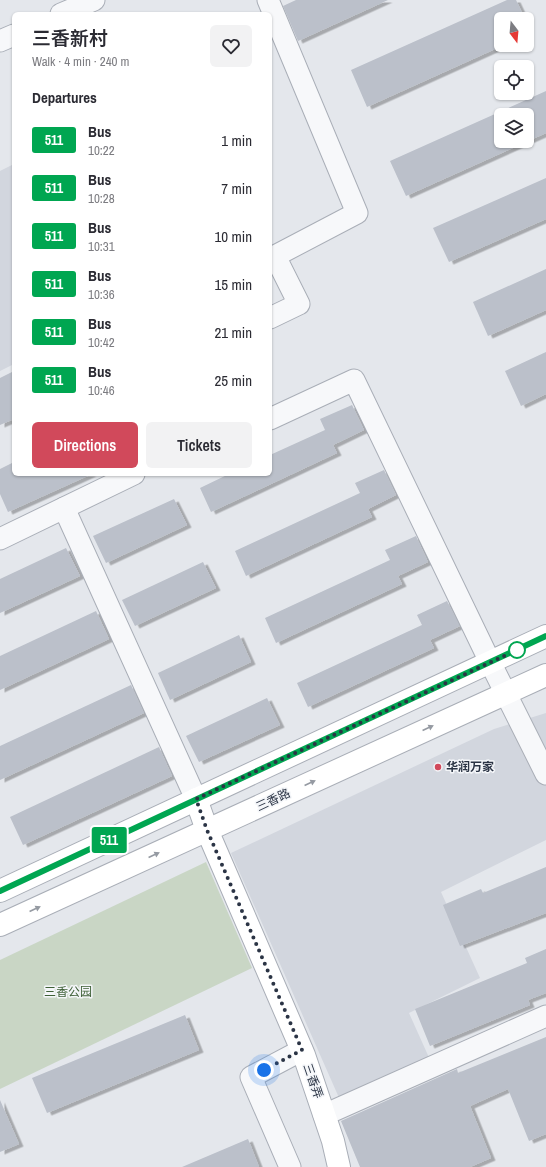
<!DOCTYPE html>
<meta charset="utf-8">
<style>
body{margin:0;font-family:"Archivo Narrow","Noto Sans SC",sans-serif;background:#f2f2f3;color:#2b2b33;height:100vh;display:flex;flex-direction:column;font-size:15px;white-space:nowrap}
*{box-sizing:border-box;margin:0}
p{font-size:13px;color:#7c7c81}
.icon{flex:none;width:22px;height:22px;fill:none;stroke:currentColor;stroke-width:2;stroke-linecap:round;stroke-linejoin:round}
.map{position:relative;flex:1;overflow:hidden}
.drawer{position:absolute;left:12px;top:12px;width:260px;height:464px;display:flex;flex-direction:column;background:#fff;border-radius:6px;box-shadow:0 1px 3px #0004}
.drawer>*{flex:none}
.badge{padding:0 8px;border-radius:3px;font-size:14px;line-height:26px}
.needle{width:26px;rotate:164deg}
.buttons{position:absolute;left:494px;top:12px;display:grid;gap:8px}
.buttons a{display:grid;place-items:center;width:40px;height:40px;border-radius:6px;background:#fff;box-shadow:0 1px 3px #0004;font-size:20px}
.you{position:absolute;width:20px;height:20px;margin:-10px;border:3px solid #fff;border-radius:50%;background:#1a73e8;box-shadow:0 0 0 6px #1a73e833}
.map>.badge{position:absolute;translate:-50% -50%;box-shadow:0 0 0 2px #fff}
h2{padding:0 20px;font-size:15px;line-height:36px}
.round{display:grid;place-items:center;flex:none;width:42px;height:42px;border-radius:6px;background:#f2f2f3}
.headline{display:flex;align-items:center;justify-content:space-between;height:68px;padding:0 20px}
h1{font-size:19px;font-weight:600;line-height:30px}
.cta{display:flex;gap:8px;margin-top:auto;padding:8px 20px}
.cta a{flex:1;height:46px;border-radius:6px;background:#d1495b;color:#fff;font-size:16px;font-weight:600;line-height:46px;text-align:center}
.cta a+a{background:#f2f2f3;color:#2b2b33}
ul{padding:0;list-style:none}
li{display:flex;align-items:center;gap:12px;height:48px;padding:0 20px}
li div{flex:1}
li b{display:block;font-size:15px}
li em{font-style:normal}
li .badge{min-width:44px;font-weight:700;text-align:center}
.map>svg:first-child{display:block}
.built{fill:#d2d6de}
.green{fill:#c9d6c5}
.building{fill:#bbc0ca;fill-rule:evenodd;filter:url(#shadow)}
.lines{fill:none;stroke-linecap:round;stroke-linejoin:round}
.street-casing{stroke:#a9aeb7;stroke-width:23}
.secondary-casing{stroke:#a9aeb7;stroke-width:24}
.street{stroke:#f7f8fa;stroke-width:21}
.secondary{stroke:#fff;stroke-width:22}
.oneway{fill:#959aa2}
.line-casing{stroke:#fff;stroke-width:9}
.line{stroke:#00a651;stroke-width:6}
.walk{stroke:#2b3445;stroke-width:4;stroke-dasharray:0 7.2}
.stop-dot{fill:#fff;stroke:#00a651;stroke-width:2}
.poi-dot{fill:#d1495b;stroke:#f4f6f9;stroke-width:1.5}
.labels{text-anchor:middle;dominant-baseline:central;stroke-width:3;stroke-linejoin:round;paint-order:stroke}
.poi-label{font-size:12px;font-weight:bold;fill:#2b3445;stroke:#f4f6f9;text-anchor:start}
.street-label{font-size:12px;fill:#2b3445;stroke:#f4f6f9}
.park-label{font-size:12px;fill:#3f6138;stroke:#f4f6f9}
</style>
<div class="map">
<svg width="546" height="1167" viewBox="0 0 546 1167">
<defs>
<filter id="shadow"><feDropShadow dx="4.5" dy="2.5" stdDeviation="0" flood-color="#0004"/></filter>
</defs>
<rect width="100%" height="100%" fill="#e4e7ec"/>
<g class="built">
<polygon points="14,164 14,364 0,371 0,171"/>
<polygon points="546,713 546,840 441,892 480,978 409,1013 431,1062 340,1100 231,853 494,729"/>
</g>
<polygon class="green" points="206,862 252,968 0,1089 0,960"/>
<g class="building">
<polygon points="296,0 388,0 298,41 283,6"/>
<polygon points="507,0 516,0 525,19 501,19 501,45 504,45 367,107 351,70"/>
<path d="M546,91v42l-140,63 -16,-35zM501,115h26v26h-26z"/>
<polygon points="546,178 546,219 449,262 433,228"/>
<polygon points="546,269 546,310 488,336 473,302"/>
<polygon points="546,352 546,394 521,406 505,371"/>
<polygon points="14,371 14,419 0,425 0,378"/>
<polygon points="352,405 364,430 333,445 337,453 211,512 200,488 229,474 270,474 270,455 325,430 320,419"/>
<polygon points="14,462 14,474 92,474 8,512 0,494 0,469"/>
<polygon points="384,470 396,495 368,509 372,517 246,576 235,551 360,493 355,483"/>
<polygon points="174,499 187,525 106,563 93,536"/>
<polygon points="416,536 428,562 398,576 402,584 276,643 265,618 390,560 385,550"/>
<polygon points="66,548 80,576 0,613 0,579"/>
<polygon points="203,562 216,588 135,626 122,600"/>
<polygon points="447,601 460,626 430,640 434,648 308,707 297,683 422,625 417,615"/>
<polygon points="96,611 109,639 0,690 0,656"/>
<polygon points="239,635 251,662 170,700 158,673"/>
<polygon points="131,685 144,713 0,780 0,746"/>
<polygon points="267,698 280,725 199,762 186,736"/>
<polygon points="159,747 172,776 23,845 10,817"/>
<polygon points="546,867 546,913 460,946 443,905 481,889 483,893"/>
<polygon points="546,949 546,993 528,1000 530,1005 430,1046 415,1009 527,963 525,958"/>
<polygon points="185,1015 199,1050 47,1113 32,1078"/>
<polygon points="546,1037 546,1134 529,1141 508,1089 470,1106 491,1158 470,1167 360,1167 341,1121 457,1069 458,1073"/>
<polygon points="0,1100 19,1144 0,1152"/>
<polygon points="248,1139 259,1167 182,1167"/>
</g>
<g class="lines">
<g class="street-casing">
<g id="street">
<polyline points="268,0 357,213 275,256 299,304 270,318"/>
<polyline points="61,14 94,0"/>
<polyline points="0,41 14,35"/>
<polyline points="270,419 354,380 490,662 546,774"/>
<polyline points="64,508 196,799"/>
<polyline points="0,539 134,474"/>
<polyline points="324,1115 546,1016"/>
<polyline points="290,1167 251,1077 302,1050"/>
</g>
</g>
<g class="secondary-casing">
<g id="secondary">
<polyline points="196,799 207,830 304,1055 333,1141 339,1167"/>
<polyline points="0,891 546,636"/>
<polyline points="0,925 546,675"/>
</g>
</g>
<use href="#street" class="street"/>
<use href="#secondary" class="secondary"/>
</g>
<defs><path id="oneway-solid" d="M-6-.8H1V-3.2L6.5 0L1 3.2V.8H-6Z"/></defs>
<g class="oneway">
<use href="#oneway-solid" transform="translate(428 728) rotate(-25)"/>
<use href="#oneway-solid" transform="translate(310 783) rotate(-25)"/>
<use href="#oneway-solid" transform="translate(154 855) rotate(-25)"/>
<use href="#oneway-solid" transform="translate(35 909) rotate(-25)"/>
</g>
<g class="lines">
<g class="line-casing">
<polyline id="line" points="0,891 546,636"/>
</g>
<use href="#line" class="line"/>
<polyline class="walk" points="264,1070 302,1050 207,830 196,799 517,650"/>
</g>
<circle class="stop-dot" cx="517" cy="650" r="8"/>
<circle class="poi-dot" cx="438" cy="767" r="4"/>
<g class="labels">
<g class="poi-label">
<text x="446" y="767">华润万家</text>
</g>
<g class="street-label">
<text transform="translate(273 800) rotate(-25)">三香路</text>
<text transform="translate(313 1081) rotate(71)">三香弄</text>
</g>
<g class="park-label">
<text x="68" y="992">三香公园</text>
</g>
</g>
</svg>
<div class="buttons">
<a><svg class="needle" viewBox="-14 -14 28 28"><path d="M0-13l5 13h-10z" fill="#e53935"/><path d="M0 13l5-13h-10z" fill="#7c7c81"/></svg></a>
<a><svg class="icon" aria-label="locate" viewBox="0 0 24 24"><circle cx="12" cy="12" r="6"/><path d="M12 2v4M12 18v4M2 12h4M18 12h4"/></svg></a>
<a><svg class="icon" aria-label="layers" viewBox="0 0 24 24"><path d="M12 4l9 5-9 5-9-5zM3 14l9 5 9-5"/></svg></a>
</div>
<div class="you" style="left:264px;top:1070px"></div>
<b class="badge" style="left:109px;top:840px;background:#00a651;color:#fff">511</b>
<section class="drawer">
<div class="headline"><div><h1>三香新村</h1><p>Walk · 4 min · 240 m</p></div><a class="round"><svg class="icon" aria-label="heart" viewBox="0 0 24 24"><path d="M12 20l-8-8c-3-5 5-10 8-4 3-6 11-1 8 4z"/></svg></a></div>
<h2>Departures</h2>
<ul>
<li><span class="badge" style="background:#00a651;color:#fff">511</span><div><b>Bus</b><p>10:22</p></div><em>1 min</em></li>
<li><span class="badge" style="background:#00a651;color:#fff">511</span><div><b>Bus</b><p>10:28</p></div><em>7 min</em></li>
<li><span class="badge" style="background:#00a651;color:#fff">511</span><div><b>Bus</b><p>10:31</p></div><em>10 min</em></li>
<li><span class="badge" style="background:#00a651;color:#fff">511</span><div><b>Bus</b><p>10:36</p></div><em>15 min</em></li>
<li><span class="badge" style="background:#00a651;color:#fff">511</span><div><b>Bus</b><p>10:42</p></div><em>21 min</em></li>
<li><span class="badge" style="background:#00a651;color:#fff">511</span><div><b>Bus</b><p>10:46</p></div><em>25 min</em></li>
</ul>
<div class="cta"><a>Directions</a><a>Tickets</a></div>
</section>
</div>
